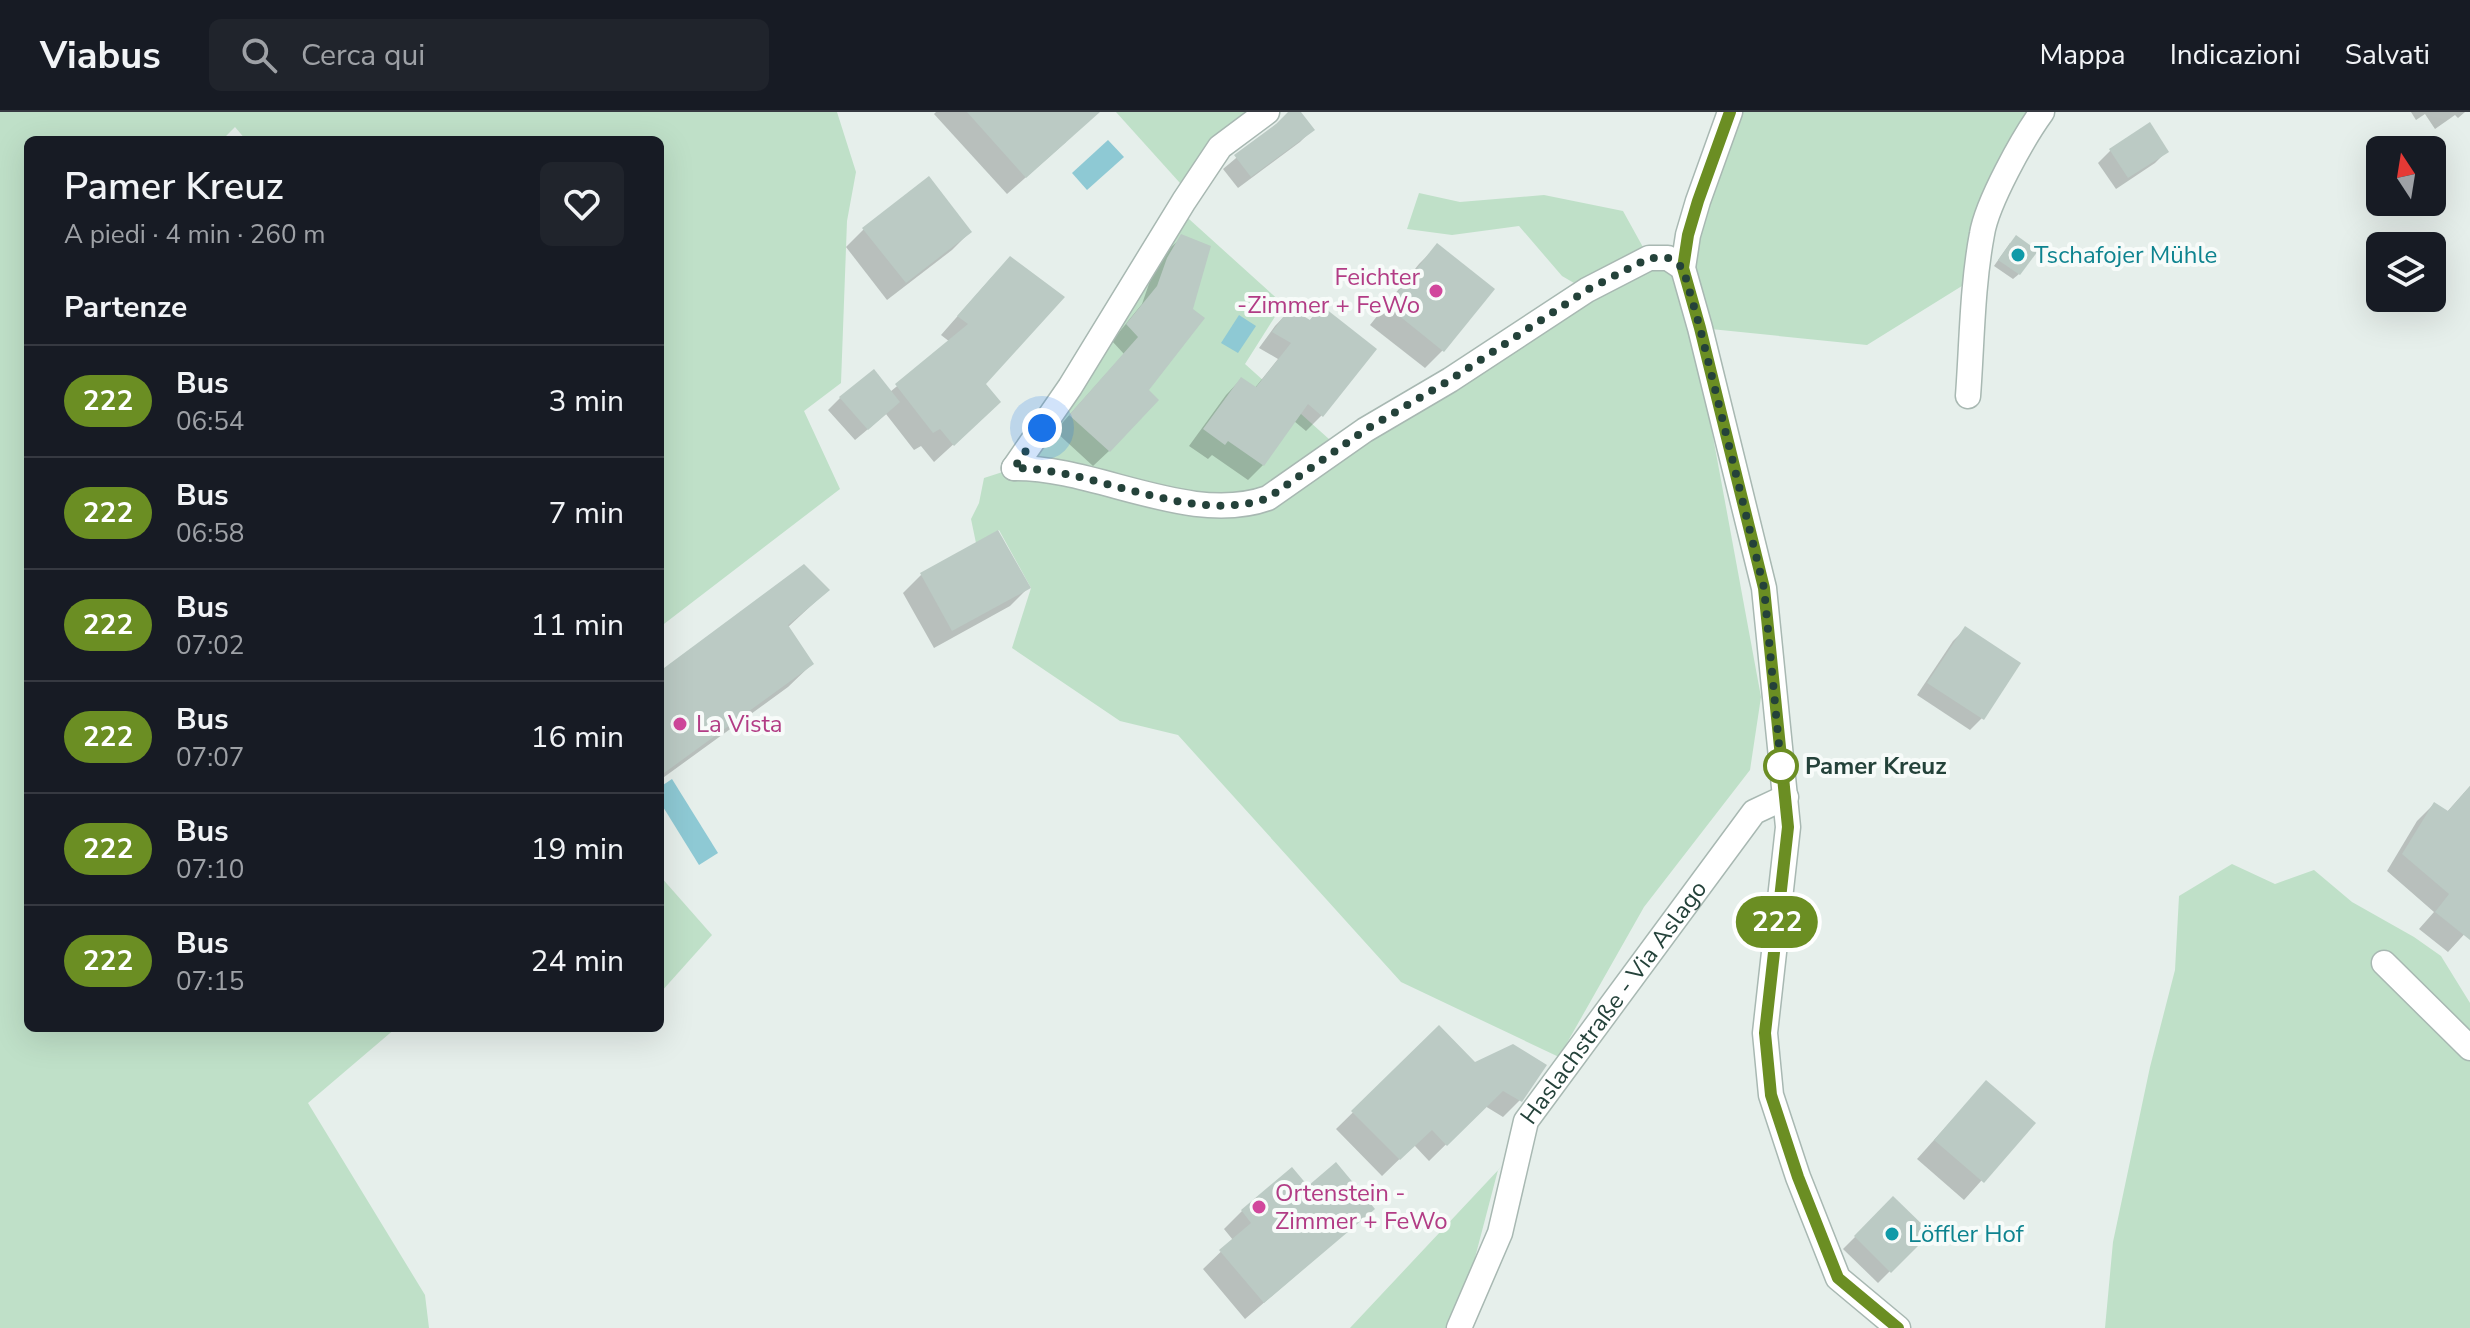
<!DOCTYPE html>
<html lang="it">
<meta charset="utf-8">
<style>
body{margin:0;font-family:"Nunito Sans",sans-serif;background:#20242c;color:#f1f3f6;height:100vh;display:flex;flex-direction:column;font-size:30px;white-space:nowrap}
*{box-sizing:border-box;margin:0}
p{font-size:26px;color:#9ea1a6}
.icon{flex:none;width:44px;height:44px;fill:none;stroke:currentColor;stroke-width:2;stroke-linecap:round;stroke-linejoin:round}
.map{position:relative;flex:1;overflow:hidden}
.sheet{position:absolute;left:24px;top:24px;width:640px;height:896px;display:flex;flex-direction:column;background:#171b24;border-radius:12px;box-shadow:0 8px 32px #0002}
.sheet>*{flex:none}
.badge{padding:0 16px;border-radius:26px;font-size:28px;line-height:52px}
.needle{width:52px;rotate:348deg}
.controls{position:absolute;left:2366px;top:24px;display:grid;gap:16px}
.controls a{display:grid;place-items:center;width:80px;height:80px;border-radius:12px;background:#171b24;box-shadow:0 8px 32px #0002;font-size:40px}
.you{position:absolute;width:40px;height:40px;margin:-20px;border:6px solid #fff;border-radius:50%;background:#1a73e8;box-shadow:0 0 0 12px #1a73e833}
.map>.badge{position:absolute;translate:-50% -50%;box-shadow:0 0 0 4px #fff}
h2{padding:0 40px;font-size:30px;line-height:72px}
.round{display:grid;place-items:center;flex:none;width:84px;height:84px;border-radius:12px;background:#20242c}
.head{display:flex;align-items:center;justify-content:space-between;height:136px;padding:0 40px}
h1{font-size:38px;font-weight:600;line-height:60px}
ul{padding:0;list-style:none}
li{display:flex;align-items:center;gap:24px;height:112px;padding:0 40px;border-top:2px solid #363941}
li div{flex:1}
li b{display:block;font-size:30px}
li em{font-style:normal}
li .badge{min-width:88px;font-weight:700;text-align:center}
header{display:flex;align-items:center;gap:48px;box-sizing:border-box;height:112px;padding:0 40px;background:#171b24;border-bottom:2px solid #363941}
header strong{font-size:38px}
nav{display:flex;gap:44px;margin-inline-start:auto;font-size:28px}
.search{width:560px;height:72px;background:#20242c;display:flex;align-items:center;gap:20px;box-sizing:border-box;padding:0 28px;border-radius:12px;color:#9ea1a6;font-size:30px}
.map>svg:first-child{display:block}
.green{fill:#bfe0c8}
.water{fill:#8ec9d4}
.shadow{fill:#0003}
.building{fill:#bbcac4}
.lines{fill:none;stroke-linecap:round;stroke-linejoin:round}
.minor-casing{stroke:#a8b8b2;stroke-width:27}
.minor{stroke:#fff;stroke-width:24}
.line-casing{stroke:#fff;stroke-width:18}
.line{stroke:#6b8e23;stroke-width:12}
.walk{stroke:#24423a;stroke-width:8;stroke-dasharray:0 14.4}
.culture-dot{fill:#0f9aa8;stroke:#f7fbf9;stroke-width:3}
.hotel-dot{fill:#d1479c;stroke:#f7fbf9;stroke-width:3}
.stop-dot{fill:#fff;stroke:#6b8e23;stroke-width:4}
.labels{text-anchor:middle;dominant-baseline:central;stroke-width:8;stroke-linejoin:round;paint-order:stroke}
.culture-label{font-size:24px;fill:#0d838f;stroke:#f7fbf9;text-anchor:start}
.hotel-label{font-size:24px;fill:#b23c85;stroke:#f7fbf9;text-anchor:start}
.stop-label{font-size:24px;font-weight:bold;fill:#24423a;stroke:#f7fbf9;text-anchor:start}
.street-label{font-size:24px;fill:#24423a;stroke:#f7fbf9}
</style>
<header>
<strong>Viabus</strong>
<div class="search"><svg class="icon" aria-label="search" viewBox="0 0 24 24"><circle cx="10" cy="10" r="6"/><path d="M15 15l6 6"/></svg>Cerca qui</div>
<nav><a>Mappa</a><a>Indicazioni</a><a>Salvati</a></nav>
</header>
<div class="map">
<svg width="2470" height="1216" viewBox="0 0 2470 1216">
<rect width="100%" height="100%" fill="#e6efeb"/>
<g class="green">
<polygon points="0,0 837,0 856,60 847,109 841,271 804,299 840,377 660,515 660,28 246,28 235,15 222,28 28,28 28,916 396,916 308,991 425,1183 429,1216 0,1216"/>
<polygon points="1116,0 1267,0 1189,81"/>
<polygon points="1730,0 2042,0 2033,12 1978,164 1867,233 1701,216 1695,227 1761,585 1750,658 1644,795 1559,945 1401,870 1178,623 1120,609 1012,536 1031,476 999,418 976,431 971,407 979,391 984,366 1015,356 1179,98 1283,192 1245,252 1339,336 1586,178 1562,164 1519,114 1452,123 1407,117 1419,81 1460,90 1544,83 1623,99 1649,146 1683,156"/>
<polygon points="2232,752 2275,772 2314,758 2352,790 2414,825 2441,844 2470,891 2470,1216 2105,1216 2113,1130 2150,955 2175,858 2179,784"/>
<polygon points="660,764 712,823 661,880 660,879"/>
<polygon points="1502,1054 1498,1058 1471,1161 1447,1216 1350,1216"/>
</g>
<g class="water">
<polygon points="1108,28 1124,45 1087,78 1072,61"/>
<polygon points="1239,203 1256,214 1238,241 1221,231"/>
<polygon points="672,667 718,741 699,753 660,690 660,675"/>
</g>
<g class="shadow">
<polygon points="936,0 1073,0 1066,30 1007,82 934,2"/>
<polygon points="1291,0 1299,0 1312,18 1300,30 1238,76 1223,57"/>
<polygon points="2411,0 2465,0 2458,6 2455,3 2435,17 2425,2 2416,8"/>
<polygon points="2149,13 2167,39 2155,51 2116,77 2098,51 2110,39"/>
<polygon points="864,117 970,120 952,138 887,188 846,135"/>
<polygon points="1182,125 1146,278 1109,339 1093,354 1055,319 1124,242 1112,229 1142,192 1152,163 1166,140"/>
<polygon points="2010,131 2019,162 2013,167 1994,154"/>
<polygon points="1437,134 1443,238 1425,256 1370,213 1419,152"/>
<polygon points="992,165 980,308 934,350 921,334 914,338 886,302 855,328 828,298 840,286 890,280 950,230 941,223"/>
<polygon points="1322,196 1322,303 1306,319 1294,309 1263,353 1248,368 1212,343 1208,347 1189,334 1226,283 1241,267 1254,277 1278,247 1259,236 1275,214 1290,198 1309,209"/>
<polygon points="921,463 1028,476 1010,494 934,536 903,481"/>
<polygon points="828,478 787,516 812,552 788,575 660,668 660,562"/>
<polygon points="1965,517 1982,606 1970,618 1917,583 1953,529"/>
<polygon points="2470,674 2470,816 2448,840 2419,817 2434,800 2387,759 2417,709 2434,692 2447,700"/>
<polygon points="1439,916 1475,952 1520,988 1503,1005 1485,994 1429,1049 1414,1033 1382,1064 1336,1017"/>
<polygon points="1986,970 2033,1011 1964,1088 1917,1047"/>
<polygon points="1308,1077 1373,1097 1245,1207 1203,1157 1233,1128 1224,1117 1242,1099"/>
<polygon points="1893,1087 1928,1121 1878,1171 1843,1137"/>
</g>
<g class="building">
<polygon points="967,0 1100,0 1026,66"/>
<polygon points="1288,0 1301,0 1315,18 1251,65 1234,43 1276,12"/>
<polygon points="2150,10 2169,40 2128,66 2109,37"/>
<polygon points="929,64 972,120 906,171 862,116"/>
<polygon points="1181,122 1211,134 1193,197 1205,206 1149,278 1159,288 1110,340 1069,303 1138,225 1126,212 1157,174 1167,146"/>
<polygon points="2016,123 2038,139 2020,163 1998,148"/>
<polygon points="1437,131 1495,177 1444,240 1387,194"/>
<polygon points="1010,144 1065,185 986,272 1001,290 954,334 940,317 933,321 895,272 968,212 957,204"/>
<polygon points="1321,193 1377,237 1323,305 1308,292 1264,354 1228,329 1225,333 1203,317 1241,265 1256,275 1291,231 1272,220 1290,196 1310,208"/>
<polygon points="874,257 900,290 868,318 839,285"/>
<polygon points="998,418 1031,476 952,519 920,461"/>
<polygon points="804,452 830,478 788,513 814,552 660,664 660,559"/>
<polygon points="1965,514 2021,551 1984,608 1927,571"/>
<polygon points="2470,674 2470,828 2435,800 2449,782 2402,742 2434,690 2448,699"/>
<polygon points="1439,913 1475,950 1513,932 1547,953 1522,990 1503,979 1447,1034 1432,1018 1400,1048 1351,999"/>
<polygon points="1986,968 2036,1011 1984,1071 1934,1028"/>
<polygon points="1336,1050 1375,1097 1264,1191 1219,1138 1251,1111 1241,1098 1292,1055 1308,1074"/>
<polygon points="1893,1084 1931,1121 1891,1161 1854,1124"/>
</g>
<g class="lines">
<g class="minor-casing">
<g id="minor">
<polyline points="1730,0 1698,89 1688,123 1683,156 1700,216 1764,476 1788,715 1765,921 1771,983 1798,1065 1838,1166 1898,1216"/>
<path d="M1968,284c4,-53 4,-109 14,-162 5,-31 41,-96 60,-122"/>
<path d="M1014,356c82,-1 176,58 254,30l97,-68 85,-50 137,-90 62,-32h19l15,10"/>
<polyline points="1014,356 1070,275 1184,89 1220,35 1267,0"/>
<polyline points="2384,851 2470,936"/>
<path id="s1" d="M1459,1216l41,-95 26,-112 228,-309 32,-15"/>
</g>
</g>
<use href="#minor" class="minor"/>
</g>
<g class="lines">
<g class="line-casing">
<polyline id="line" points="1730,0 1698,89 1688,123 1683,156 1700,216 1764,476 1788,715 1765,921 1771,983 1798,1065 1838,1166 1898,1216"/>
</g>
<use href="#line" class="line"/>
<path class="walk" d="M1042,316l-28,40c82,0 177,58 254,30l97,-68 85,-50 137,-90 62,-32h19l15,10 17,60 64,260 17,178"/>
</g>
<g class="culture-dot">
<circle cx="2018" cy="143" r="8"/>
<circle cx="1892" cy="1122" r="8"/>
</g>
<g class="hotel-dot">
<circle cx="1436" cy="179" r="8"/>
<circle cx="680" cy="612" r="8"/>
<circle cx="1259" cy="1095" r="8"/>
</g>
<circle class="stop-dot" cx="1781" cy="654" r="16"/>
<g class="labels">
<g class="culture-label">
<text x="2034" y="143">Tschafojer Mühle</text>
<text x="1908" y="1122">Löffler Hof</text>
</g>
<g class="hotel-label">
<text x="1420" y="165" text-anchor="end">Feichter<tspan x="1420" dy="28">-Zimmer + FeWo</tspan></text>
<text x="696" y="612">La Vista</text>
<text x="1275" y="1081">Ortenstein -<tspan x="1275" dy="28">Zimmer + FeWo</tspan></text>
</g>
<g class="stop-label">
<text x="1805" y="654">Pamer Kreuz</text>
</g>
<g class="street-label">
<text stroke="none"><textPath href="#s1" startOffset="366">Haslachstraße - Via Aslago</textPath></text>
</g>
</g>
</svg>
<div class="controls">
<a><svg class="needle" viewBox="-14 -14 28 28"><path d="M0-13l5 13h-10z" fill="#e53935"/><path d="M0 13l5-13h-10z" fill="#9ea1a6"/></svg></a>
<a><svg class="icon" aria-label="layers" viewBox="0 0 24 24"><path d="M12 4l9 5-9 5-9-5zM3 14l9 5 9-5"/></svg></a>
</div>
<div class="you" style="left:1042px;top:316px"></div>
<b class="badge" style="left:1777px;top:810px;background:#6b8e23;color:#fff">222</b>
<section class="sheet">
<div class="head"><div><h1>Pamer Kreuz</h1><p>A piedi · 4 min · 260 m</p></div><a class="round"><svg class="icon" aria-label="heart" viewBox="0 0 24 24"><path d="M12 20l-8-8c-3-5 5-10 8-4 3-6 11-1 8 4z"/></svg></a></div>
<h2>Partenze</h2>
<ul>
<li><span class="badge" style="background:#6b8e23;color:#fff">222</span><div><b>Bus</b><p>06:54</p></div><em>3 min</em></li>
<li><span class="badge" style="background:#6b8e23;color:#fff">222</span><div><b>Bus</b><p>06:58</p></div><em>7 min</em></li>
<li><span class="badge" style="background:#6b8e23;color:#fff">222</span><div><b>Bus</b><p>07:02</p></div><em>11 min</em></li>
<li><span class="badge" style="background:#6b8e23;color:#fff">222</span><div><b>Bus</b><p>07:07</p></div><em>16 min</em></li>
<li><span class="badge" style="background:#6b8e23;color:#fff">222</span><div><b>Bus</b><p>07:10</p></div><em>19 min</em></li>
<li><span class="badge" style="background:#6b8e23;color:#fff">222</span><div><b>Bus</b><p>07:15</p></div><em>24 min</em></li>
</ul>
</section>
</div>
